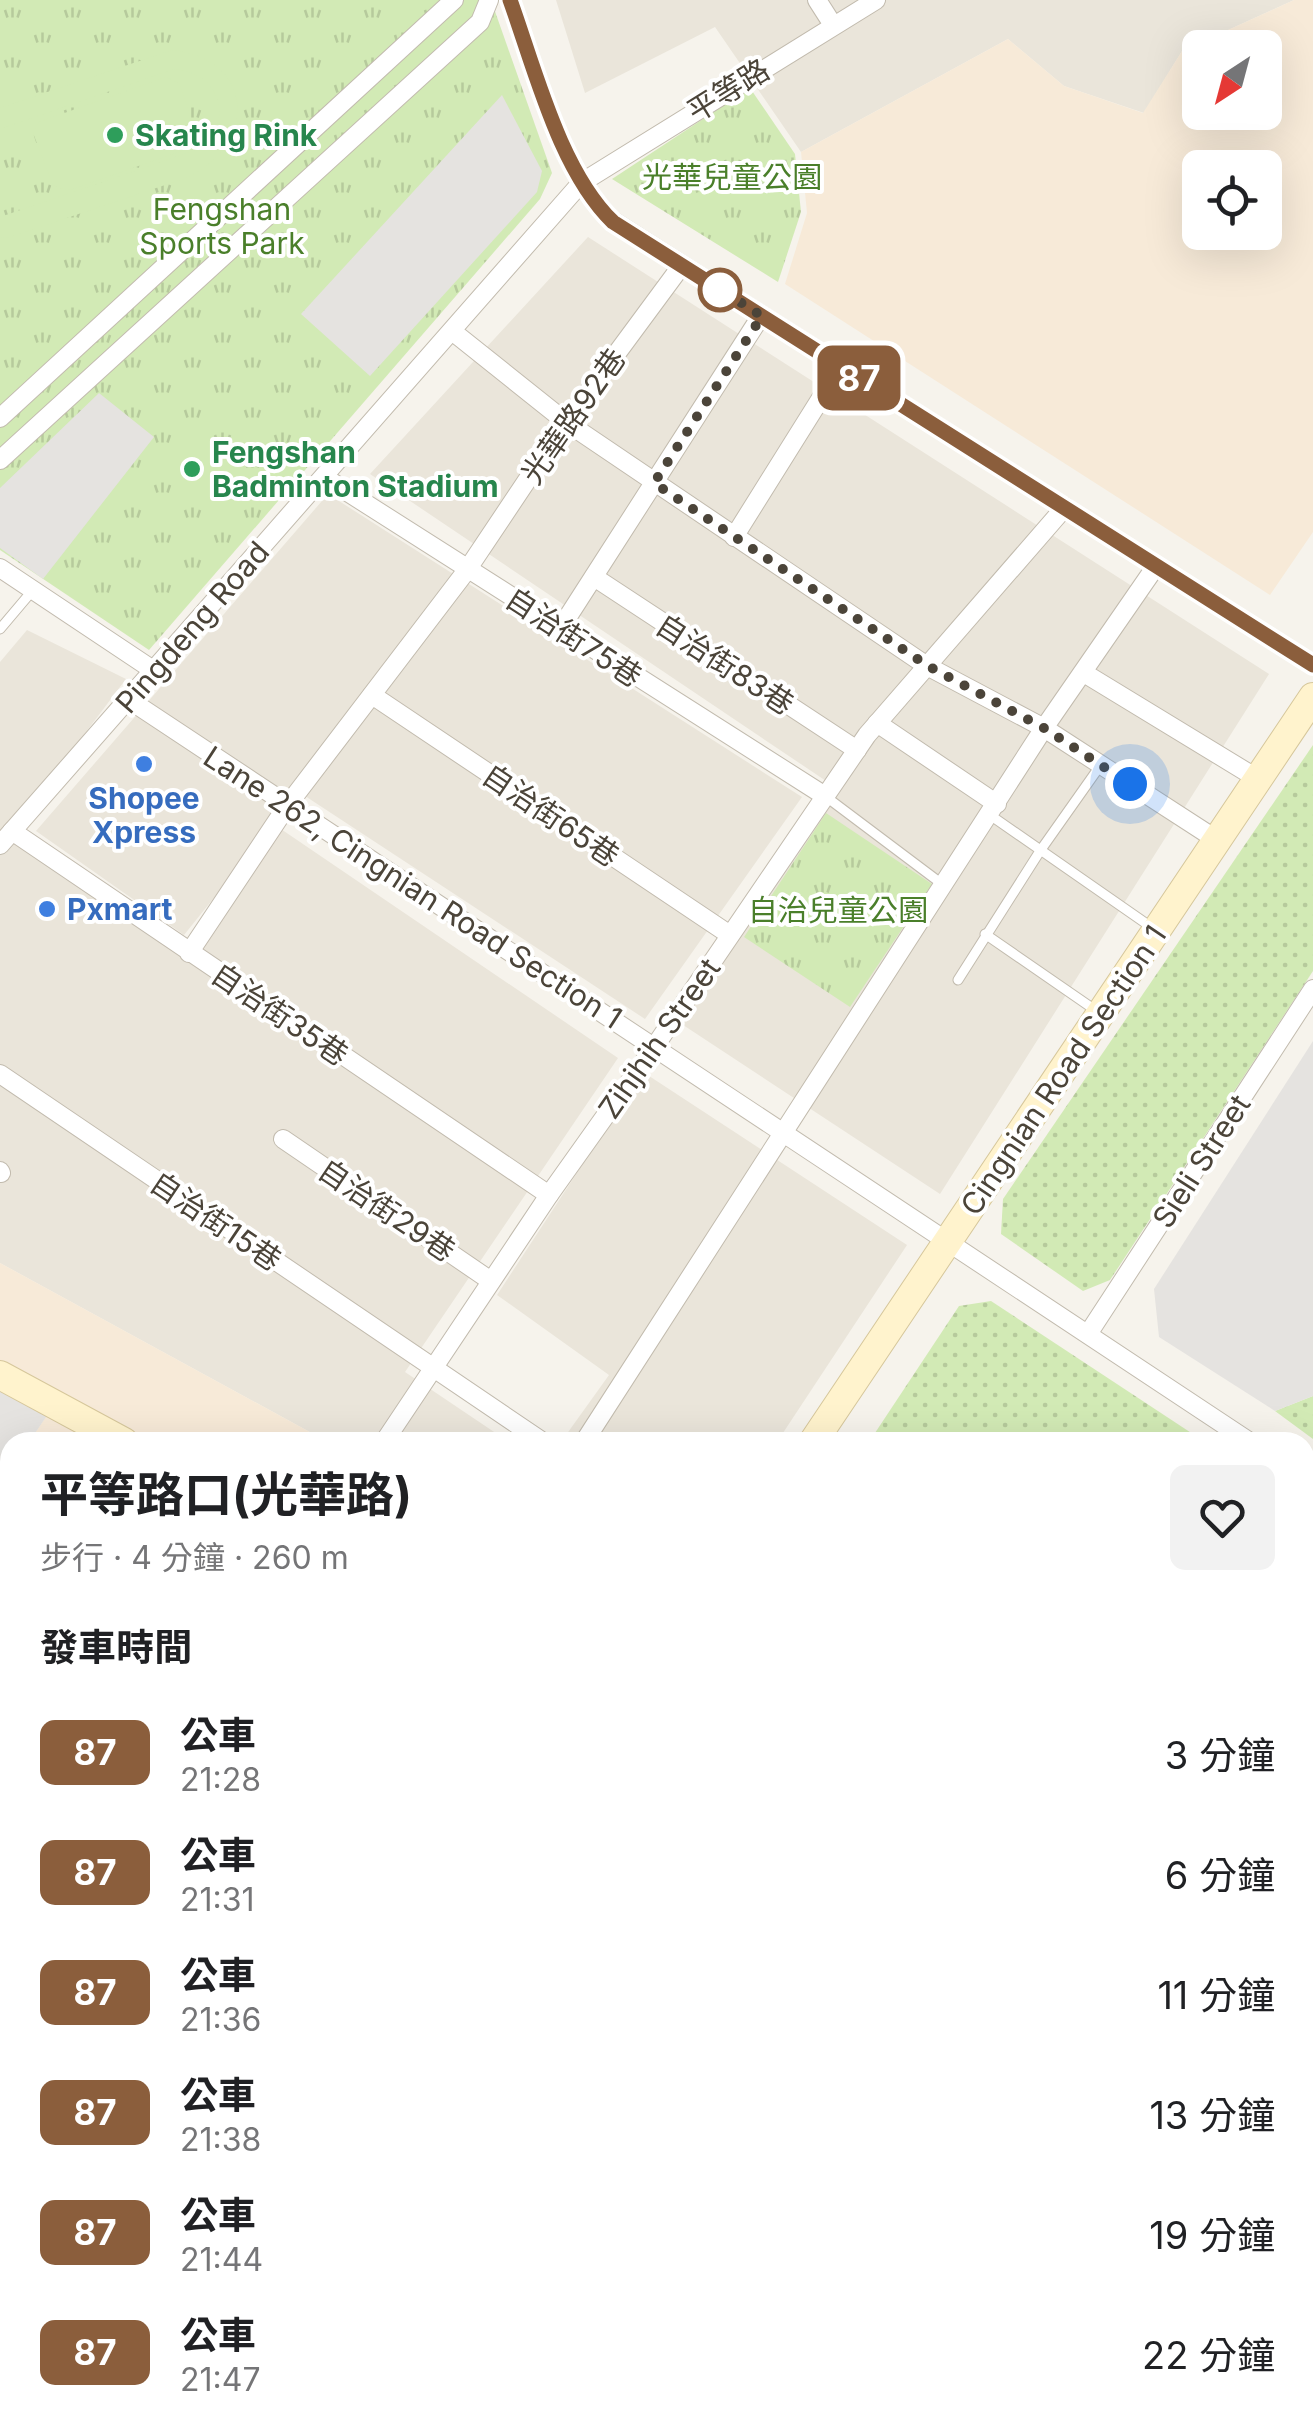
<!DOCTYPE html>
<html lang="zh-TW">
<meta charset="utf-8">
<style>
body{margin:0;font-family:Inter,"Noto Sans TC",sans-serif;background:#f2f2f2;color:#202124;height:100vh;display:flex;flex-direction:column;font-size:38px;white-space:nowrap}
*{box-sizing:border-box;margin:0}
p{font-size:32px;color:#757577}
.icon{flex:none;width:55px;height:55px;fill:none;stroke:currentColor;stroke-width:2;stroke-linecap:round;stroke-linejoin:round}
.map{position:relative;flex:1;overflow:hidden}
.drawer{position:absolute;left:0px;top:1432px;width:1315px;height:1002px;display:flex;flex-direction:column;background:#fff;border-radius:30px 30px 0 0;box-shadow:0 10px 40px #0002}
.drawer>*{flex:none}
.badge{padding:0 20px;border-radius:15px;font-size:35px;line-height:65px}
.needle{width:65px;rotate:216deg}
.tools{position:absolute;left:1182px;top:30px;display:grid;gap:20px}
.tools a{display:grid;place-items:center;width:100px;height:100px;border-radius:15px;background:#fff;box-shadow:0 10px 40px #0002;font-size:50px}
.you{position:absolute;width:50px;height:50px;margin:-25px;border:8px solid #fff;border-radius:50%;background:#1a73e8;box-shadow:0 0 0 15px #1a73e833}
.map>.badge{position:absolute;translate:-50% -50%;box-shadow:0 0 0 5px #fff}
h2{padding:0 40px;font-size:38px;line-height:90px}
.round{display:grid;place-items:center;flex:none;width:105px;height:105px;border-radius:15px;background:#f2f2f2}
.headline{display:flex;align-items:center;justify-content:space-between;height:170px;padding:0 40px}
h1{font-size:48px;font-weight:700;line-height:75px}
ul{padding:0;list-style:none}
li{display:flex;align-items:center;gap:30px;height:120px;padding:0 40px}
li div{flex:1}
li b{display:block;font-size:38px}
li em{font-style:normal}
li .badge{min-width:110px;font-weight:700;text-align:center}
.map>svg:first-child{display:block}
.residential{fill:#eae5da}
.commercial{fill:#f7ead8;fill-rule:evenodd}
.grass{fill:url(#grass-dots)}
.park{fill:url(#park-tufts)}
.pitch{fill:#d2eab5}
.parking{fill:#e5e3e0}
.lines{fill:none;stroke-linecap:round;stroke-linejoin:round}
.lane-casing{stroke:#c2bbae;stroke-width:11}
.street-casing{stroke:#c2bbae;stroke-width:20}
.secondary-casing{stroke:#d6c79b;stroke-width:30}
.primary-casing{stroke:#e6c16a;stroke-width:32}
.lane{stroke:#fff;stroke-width:9}
.street{stroke:#fff;stroke-width:18}
.secondary{stroke:#fff3cd;stroke-width:28}
.primary{stroke:#ffe39c;stroke-width:30}
.line-casing{stroke:#fff;stroke-width:22}
.line{stroke:#8b5e3c;stroke-width:15}
.walk{stroke:#4b4439;stroke-width:10;stroke-dasharray:0 18}
.leisure-dot{fill:#2e9e5b;stroke:#fff;stroke-width:4}
.stop-dot{fill:#fff;stroke:#8b5e3c;stroke-width:5}
.shop-dot{fill:#3f7fe0;stroke:#fff;stroke-width:4}
.labels{text-anchor:middle;dominant-baseline:central;stroke-width:8;stroke-linejoin:round;paint-order:stroke}
.street-label{font-size:30px;fill:#4b4439;stroke:#fff}
.leisure-label{font-size:30px;font-weight:bold;fill:#27864d;stroke:#fff;text-anchor:start}
.park-label{font-size:30px;fill:#4a7f2a;stroke:#fff}
.shop-label{font-size:30px;font-weight:bold;fill:#366cbe;stroke:#fff}
</style>
<div class="map">
<svg width="1313" height="2433" viewBox="0 0 1313 2433">
<defs>
<pattern id="grass-dots" width="8" height="8" patternUnits="userSpaceOnUse" patternTransform="scale(2.5)"><rect width="8" height="8" fill="#d2eab5"/><path d="M2 2h.1M6 6h.1" fill="none" stroke="#b6ca9c" stroke-width="1.8" stroke-linecap="round"/></pattern>
<pattern id="park-tufts" width="24" height="20" patternUnits="userSpaceOnUse" patternTransform="scale(2.5)"><rect width="24" height="20" fill="#d2eab5"/><path d="M3 7l-1-3M5 7V3M7 7l1-3M15 17l-1-3M17 17v-4M19 17l1-3" fill="none" stroke="#b6ca9c"/></pattern>
</defs>
<rect width="100%" height="100%" fill="#f6f3ec"/>
<g class="residential">
<polygon points="556,0 1294,0 1182,51 1144,113 1064,86 1008,39 801,152 715,27 585,93"/>
<polygon points="588,237 1269,674 940,1194 674,1019 832,785 370,474"/>
<polygon points="328,494 802,797 645,1019 299,792 184,935 36,831"/>
<polygon points="27,630 126,679 12,830 189,953 275,825 618,1058 405,1372 509,1442 328,1442 0,1263 0,662"/>
<polygon points="643,1072 907,1245 777,1442 561,1442 609,1375 497,1295"/>
<polygon points="0,1497 10,1502 10,2085 0,2080"/>
<polygon points="1305,2235 1313,2240 1313,2433 350,2433 342,2425 1305,2425"/>
<polygon points="0,2357 10,2367 10,2425 32,2425 27,2433 0,2433"/>
</g>
<g class="commercial">
<path d="M1294,0h19v532l-43,63 -485,-311 22,-71 -6,-61 207,-113 56,47 79,27 39,-62zM1200,48h65v64h-65zM1200,168h65v64h-65z"/>
<polygon points="0,1263 328,1442 29,1442 47,1415 0,1389"/>
<polygon points="0,2080 10,2085 10,2367 0,2357"/>
<polygon points="1305,2101 1313,2106 1313,2240 1305,2235"/>
<polygon points="32,2425 342,2425 350,2433 27,2433"/>
</g>
<g class="grass">
<polygon points="1313,745 1313,971 1110,1280 1083,1291 1001,1234 1003,1199"/>
<polygon points="991,1301 1205,1442 869,1442 959,1306"/>
<polygon points="1313,1396 1313,1439 1275,1411"/>
</g>
<g class="park">
<polygon points="0,0 491,0 552,173 540,199 149,650 0,550"/>
<polygon points="750,88 795,154 801,212 778,282 612,179"/>
<polygon points="826,813 932,884 850,1007 744,937"/>
</g>
<g class="pitch">
<path d="M172,50c85,9 86,97 11,129l-173,58 -10,1v-21l193,-66c44,-25 30,-78 -19,-82l-174,60v-21z"/>
<polygon points="166,77 179,83 197,137 193,147 73,189 65,190 53,185 33,133 39,122"/>
</g>
<g class="parking">
<polygon points="502,95 542,171 537,192 370,376 301,314"/>
<polygon points="99,393 154,437 43,579 0,548 0,488"/>
<polygon points="1313,1041 1313,1396 1275,1411 1159,1337 1154,1289"/>
<polygon points="0,1389 48,1414 29,1442 10,1442 10,1471 0,1486"/>
</g>
<g class="lines">
<g class="lane-casing">
<g id="lane">
<polyline points="0,629 33,590"/>
<polyline points="825,796 942,884"/>
<polyline points="990,815 1154,929"/>
<polyline points="985,934 1098,1012"/>
<polyline points="958,980 1040,851 1100,766"/>
<polyline points="1305,2399 1313,2388"/>
<polyline points="982,2433 987,2425"/>
<polyline points="1282,2433 1288,2425"/>
</g>
</g>
<g class="street-casing">
<g id="street">
<path d="M510,0c25,69 50,171 103,221l700,444"/>
<polyline points="817,0 833,25"/>
<polyline points="452,331 566,422 927,666 1044,728 1217,840"/>
<polyline points="0,418 454,0"/>
<polyline points="0,460 480,22 489,0"/>
<polyline points="324,477 825,796"/>
<polyline points="734,537 841,366"/>
<polyline points="0,568 153,670"/>
<polyline points="594,577 857,750"/>
<polyline points="560,629 761,316"/>
<polyline points="1084,673 1258,779"/>
<polyline points="372,695 730,935"/>
<polyline points="128,699 1250,1442"/>
<polyline points="877,723 997,804"/>
<polyline points="12,831 549,1195"/>
<polyline points="0,845 581,183 876,0"/>
<polyline points="189,953 287,806 467,570 566,422 682,265"/>
<polyline points="0,1074 543,1442"/>
<polyline points="283,1139 491,1281"/>
<polyline points="0,1171 1,1173"/>
<polyline points="1088,1334 1313,989"/>
<polyline points="384,1442 549,1195 655,1046 867,735 1065,507"/>
<polyline points="584,1442 1044,728 1156,566"/>
<polyline points="1305,1480 1313,1485"/>
<polyline points="1305,1612 1313,1604"/>
<polyline points="0,1676 10,1667"/>
<polyline points="0,1725 10,1732"/>
<polyline points="0,1816 10,1802"/>
<polyline points="0,1988 10,1994"/>
<polyline points="0,2064 10,2069"/>
<polyline points="1305,2299 1313,2305"/>
<polyline points="521,2425 522,2433"/>
<polyline points="537,2425 548,2433"/>
<polyline points="650,2425 662,2433"/>
<polyline points="1075,2425 1086,2433"/>
<polyline points="753,2433 758,2425"/>
</g>
</g>
<g class="secondary-casing">
<g id="secondary">
<polyline points="0,1375 124,1442"/>
<polyline points="813,1442 1313,697"/>
<polyline points="1305,2080 1313,2084"/>
<polyline points="148,2433 154,2425"/>
</g>
</g>
<g class="primary-casing">
<g id="primary">
<polyline points="0,2212 10,2222"/>
<polyline points="210,2425 218,2433"/>
</g>
</g>
<use href="#lane" class="lane"/>
<use href="#street" class="street"/>
<use href="#secondary" class="secondary"/>
<use href="#primary" class="primary"/>
</g>
<g class="lines">
<g class="line-casing">
<path id="line" d="M510,0c25,69 50,171 103,222l700,443"/>
</g>
<use href="#line" class="line"/>
<polyline class="walk" points="720,290 708,282 762,316 654,483 928,666 1044,728 1130,784"/>
</g>
<g class="leisure-dot">
<circle cx="115" cy="135" r="10"/>
<circle cx="192" cy="469" r="10"/>
</g>
<circle class="stop-dot" cx="720" cy="290" r="20"/>
<g class="shop-dot">
<circle cx="144" cy="764" r="10"/>
<circle cx="47" cy="909" r="10"/>
</g>
<g class="labels">
<g class="street-label">
<text transform="translate(728 90) rotate(-32)">平等路</text>
<text transform="translate(573 416) rotate(-55)">光華路92巷</text>
<text transform="translate(192 627) rotate(-49)">Pingdeng Road</text>
<text transform="translate(574 637) rotate(33)">自治街75巷</text>
<text transform="translate(725 664) rotate(33)">自治街83巷</text>
<text transform="translate(551 815) rotate(34)">自治街65巷</text>
<text transform="translate(413 887) rotate(33)">Lane 262, Cingnian Road Section 1</text>
<text transform="translate(280 1014) rotate(34)">自治街35巷</text>
<text transform="translate(659 1038) rotate(-55)">Zihjhih Street</text>
<text transform="translate(1063 1070) rotate(-56)">Cingnian Road Section 1</text>
<text transform="translate(1201 1161) rotate(-57)">Sieli Street</text>
<text transform="translate(387 1210) rotate(34)">自治街29巷</text>
<text transform="translate(216 1221) rotate(34)">自治街15巷</text>
</g>
<g class="leisure-label">
<text x="135" y="135">Skating Rink</text>
<text x="212" y="452">Fengshan<tspan x="212" dy="34">Badminton Stadium</tspan></text>
</g>
<g class="park-label">
<text x="732" y="177">光華兒童公園</text>
<text x="222" y="209">Fengshan<tspan x="222" dy="34">Sports Park</tspan></text>
<text x="838" y="910">自治兒童公園</text>
</g>
<g class="shop-label">
<text x="144" y="798">Shopee<tspan x="144" dy="34">Xpress</tspan></text>
<text x="67" y="909" text-anchor="start">Pxmart</text>
</g>
</g>
</svg>
<div class="tools">
<a><svg class="needle" viewBox="-14 -14 28 28"><path d="M0-13l5 13h-10z" fill="#e53935"/><path d="M0 13l5-13h-10z" fill="#757577"/></svg></a>
<a><svg class="icon" aria-label="locate" viewBox="0 0 24 24"><circle cx="12" cy="12" r="6"/><path d="M12 2v4M12 18v4M2 12h4M18 12h4"/></svg></a>
</div>
<div class="you" style="left:1130px;top:784px"></div>
<b class="badge" style="left:859px;top:378px;background:#8b5e3c;color:#fff">87</b>
<section class="drawer">
<div class="headline"><div><h1>平等路口(光華路)</h1><p>步行 · 4 分鐘 · 260 m</p></div><a class="round"><svg class="icon" aria-label="heart" viewBox="0 0 24 24"><path d="M12 20l-8-8c-3-5 5-10 8-4 3-6 11-1 8 4z"/></svg></a></div>
<h2>發車時間</h2>
<ul>
<li><span class="badge" style="background:#8b5e3c;color:#fff">87</span><div><b>公車</b><p>21:28</p></div><em>3 分鐘</em></li>
<li><span class="badge" style="background:#8b5e3c;color:#fff">87</span><div><b>公車</b><p>21:31</p></div><em>6 分鐘</em></li>
<li><span class="badge" style="background:#8b5e3c;color:#fff">87</span><div><b>公車</b><p>21:36</p></div><em>11 分鐘</em></li>
<li><span class="badge" style="background:#8b5e3c;color:#fff">87</span><div><b>公車</b><p>21:38</p></div><em>13 分鐘</em></li>
<li><span class="badge" style="background:#8b5e3c;color:#fff">87</span><div><b>公車</b><p>21:44</p></div><em>19 分鐘</em></li>
<li><span class="badge" style="background:#8b5e3c;color:#fff">87</span><div><b>公車</b><p>21:47</p></div><em>22 分鐘</em></li>
</ul>
</section>
</div>
